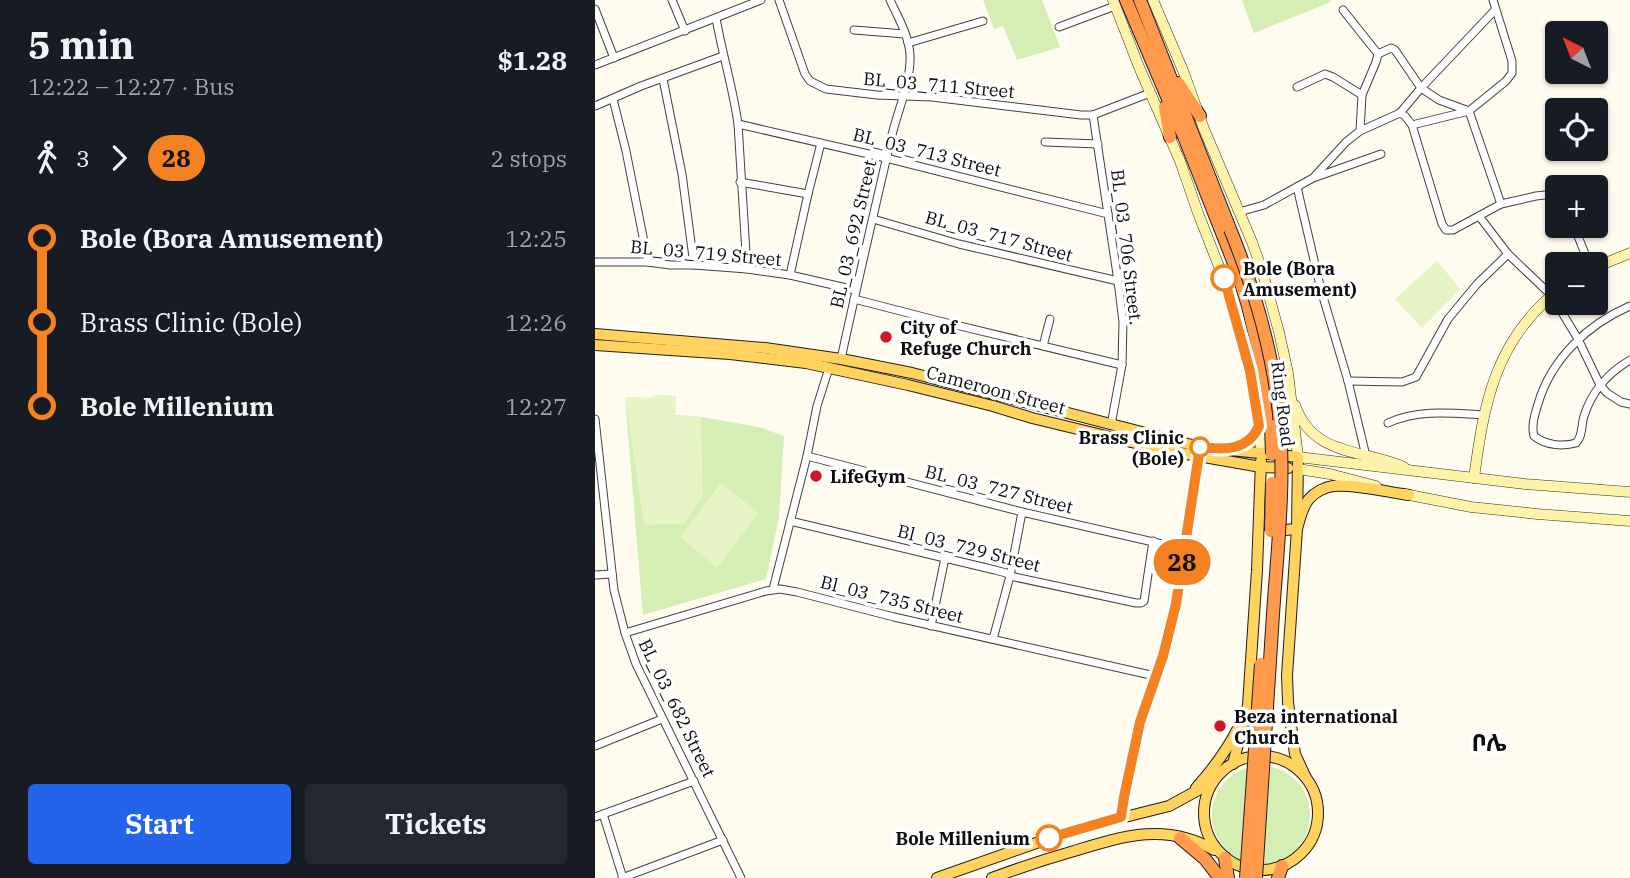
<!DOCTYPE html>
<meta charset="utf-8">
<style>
body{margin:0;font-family:"IBM Plex Serif","Noto Sans Ethiopic",serif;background:#242831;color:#f1f3f6;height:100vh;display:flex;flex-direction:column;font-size:26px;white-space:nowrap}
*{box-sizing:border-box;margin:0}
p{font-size:23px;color:#9ea1a6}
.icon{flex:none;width:38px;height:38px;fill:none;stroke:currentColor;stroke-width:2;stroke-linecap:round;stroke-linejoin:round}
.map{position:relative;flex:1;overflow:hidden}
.details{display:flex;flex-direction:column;background:#171b24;width:595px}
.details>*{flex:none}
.badge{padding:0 14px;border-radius:23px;font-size:24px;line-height:46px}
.needle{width:46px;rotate:318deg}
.tools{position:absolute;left:950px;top:21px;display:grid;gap:14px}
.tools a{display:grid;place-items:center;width:63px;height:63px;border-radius:7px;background:#171b24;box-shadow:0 2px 5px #0004;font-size:35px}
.map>.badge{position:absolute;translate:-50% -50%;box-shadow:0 0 0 4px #fff}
.legs{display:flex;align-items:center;gap:10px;height:77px;padding:0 28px;font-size:23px}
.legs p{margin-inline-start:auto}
.headline{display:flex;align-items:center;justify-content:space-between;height:119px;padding:0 28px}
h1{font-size:38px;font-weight:800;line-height:52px}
.primary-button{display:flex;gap:14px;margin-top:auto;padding:14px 28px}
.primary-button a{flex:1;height:80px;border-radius:7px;background:#2563eb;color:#fff;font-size:28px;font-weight:800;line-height:80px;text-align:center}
.primary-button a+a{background:#242831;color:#f1f3f6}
ul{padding:0 28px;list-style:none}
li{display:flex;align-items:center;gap:24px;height:84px;font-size:26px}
li i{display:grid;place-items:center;width:10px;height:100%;margin:0 9px;background:currentColor}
li i::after{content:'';width:18px;height:18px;margin:-9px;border:5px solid;border-radius:50%;background:#171b24}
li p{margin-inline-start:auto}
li:first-child i{background:linear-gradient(#0000 50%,currentColor 0)}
li:last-child i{background:linear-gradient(currentColor 50%,#0000 0)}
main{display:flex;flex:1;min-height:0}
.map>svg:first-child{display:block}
.green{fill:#d4eeb3}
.pitch{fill:#e6f4c6}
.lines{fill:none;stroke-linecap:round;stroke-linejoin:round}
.street-casing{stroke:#414141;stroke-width:9}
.secondary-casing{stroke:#303030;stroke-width:11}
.primary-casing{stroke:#1f1f1f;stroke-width:12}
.highway-casing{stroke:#1f1f1f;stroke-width:14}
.street{stroke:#fff;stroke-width:7}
.secondary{stroke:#fff3a9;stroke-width:10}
.primary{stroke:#ffd35e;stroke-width:10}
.highway{stroke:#ff994c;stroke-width:12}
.highway-bridge-casing{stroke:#1f1f1f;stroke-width:14;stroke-linecap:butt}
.highway-bridge{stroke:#ff994c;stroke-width:12}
.line-1-casing{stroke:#fff;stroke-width:16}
.line-1{stroke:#f58220;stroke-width:10}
.stop-1-dot{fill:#fff;stroke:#f58220;stroke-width:3.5}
.poi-dot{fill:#cd1725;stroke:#fff;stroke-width:2.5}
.labels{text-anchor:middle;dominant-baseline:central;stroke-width:7;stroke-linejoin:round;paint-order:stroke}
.street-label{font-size:18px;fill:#0e0e0e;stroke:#fff}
.stop-label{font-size:18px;font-weight:bold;fill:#0e0e0e;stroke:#fff;text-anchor:end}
.poi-label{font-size:18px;font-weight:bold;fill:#0e0e0e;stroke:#fff;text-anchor:start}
.district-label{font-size:24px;font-weight:bold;fill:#0e0e0e;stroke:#fff}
</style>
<main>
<section class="details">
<div class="headline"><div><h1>5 min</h1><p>12:22 – 12:27 · Bus</p></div><b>$1.28</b></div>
<div class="legs"><svg class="icon" aria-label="walk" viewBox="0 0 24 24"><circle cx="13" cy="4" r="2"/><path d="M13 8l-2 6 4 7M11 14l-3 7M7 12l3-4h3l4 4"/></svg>3<svg class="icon" aria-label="forward" viewBox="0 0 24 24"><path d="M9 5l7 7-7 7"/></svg><b class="badge" style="background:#f58220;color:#111">28</b><p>2 stops</p></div>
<ul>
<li><i style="color:#f58220"></i><b>Bole (Bora Amusement)</b><p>12:25</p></li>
<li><i style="color:#f58220"></i><span>Brass Clinic (Bole)</span><p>12:26</p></li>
<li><i style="color:#f58220"></i><b>Bole Millenium</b><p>12:27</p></li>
</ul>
<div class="primary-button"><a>Start</a><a>Tickets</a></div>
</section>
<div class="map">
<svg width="1035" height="878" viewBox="0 0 1035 878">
<rect width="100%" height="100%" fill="#fffbee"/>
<g class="green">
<polygon points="388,0 447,0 465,47 422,60 408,26 399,29"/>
<polygon points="647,0 735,0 736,2 659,33"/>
<polygon points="60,395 81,396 80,415 106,417 164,427 189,436 184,517 171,579 48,615 30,397 56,398"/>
<circle cx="666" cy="815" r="49"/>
</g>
<g class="pitch">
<polygon points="842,261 865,289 827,328 800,299"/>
<polygon points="60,395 81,396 80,415 106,417 108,496 89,524 49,525 30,397 56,398"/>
<polygon points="126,483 164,513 122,568 85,537"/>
</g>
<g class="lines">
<g class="street-casing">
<g id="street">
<polyline points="77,0 90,31"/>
<polyline points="184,0 210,74 215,81 231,89 282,95 337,97 486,115 498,115 555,93"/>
<polyline points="0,9 19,58"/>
<polyline points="748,10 783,54 781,62 767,95 765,131"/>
<path d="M121,18c6,35 17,70 22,106l9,145"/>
<polyline points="464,27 520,6"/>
<polyline points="259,30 310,34"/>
<polyline points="313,43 388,21"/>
<polyline points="783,54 796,48 800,50 826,88 900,10"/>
<polyline points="0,65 166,0"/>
<polyline points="68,79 87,174 99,265"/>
<polyline points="702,87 730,74 738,77 767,95"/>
<polyline points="18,99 31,151 53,262"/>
<polyline points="0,106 46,86 128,56"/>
<polyline points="805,113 826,88 844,100 874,111 906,204"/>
<polyline points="498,115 523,281 528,322 527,365 516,425"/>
<polyline points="143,124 291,158 513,214"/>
<polyline points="817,125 874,111 911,81 917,73 917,61 898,0"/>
<polyline points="450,142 503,144"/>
<polyline points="721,177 786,154"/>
<polyline points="145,182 213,194"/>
<polyline points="702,187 726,290 753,381 771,456"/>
<polyline points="644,212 669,205 718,178 751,142 765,131 805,113 810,116 817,125 847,224 851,230 858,230 906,204 941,196 959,194 962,195"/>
<polyline points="884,216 913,254 957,296 983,339 1005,385 1012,393 1026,402 1035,404"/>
<polyline points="278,219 364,244 523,281"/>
<polyline points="979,226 994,264"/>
<polyline points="0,262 53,262 75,265 99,265 152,269 195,275 260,290"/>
<polyline points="195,275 213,194 226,143"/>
<polyline points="259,299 344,321 527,365"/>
<path d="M1035,306c-42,18 -79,53 -92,98 -3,10 -7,21 -4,32 11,9 28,11 42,7 7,-7 5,-17 8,-27 8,-25 24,-43 46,-56"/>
<polyline points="448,346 455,319"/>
<path d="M246,359c16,-74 33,-147 50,-220 6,-28 20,-55 19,-84 -1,-19 -12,-38 -20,-55"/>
<polyline points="753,381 807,382 821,377 853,319 882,284 913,254"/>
<polyline points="0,419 19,590 30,633 41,664 146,878"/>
<path d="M793,423c30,-14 63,-10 96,-8"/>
<polyline points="212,456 427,512 589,549"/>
<polyline points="195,521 400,570 411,573 415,576 541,603 546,603 549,601 558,541"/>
<polyline points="0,575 17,574"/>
<polyline points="178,589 212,456 222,406 234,368"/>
<polyline points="336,626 350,558"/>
<polyline points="30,633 171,591 185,589 202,592 299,617 560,676"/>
<polyline points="398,639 415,576 427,512"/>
<polyline points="0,746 67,719"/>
<polyline points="8,814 28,878"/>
<polyline points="0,817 99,781"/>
<polyline points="526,817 529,797 545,722 568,656 581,604 604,452"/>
<polyline points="27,878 128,840"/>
</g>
</g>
<g class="secondary-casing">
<g id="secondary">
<polyline points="518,0 544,67 585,161 603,213 632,287 655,371 665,429 666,454"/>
<polyline points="558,0 589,73 609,129 657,242 666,267 684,332 693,373 703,457 930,484 1035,492"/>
<polyline points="1001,267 1035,253"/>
<path d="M700,405c18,52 68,44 109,62"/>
<polyline points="703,469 735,474 781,486"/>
<path d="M879,478c10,-75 21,-137 83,-187"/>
<polyline points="809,494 876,507 942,514 1035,521"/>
</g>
</g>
<g class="primary-casing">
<g id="primary">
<polyline points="0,334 170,348 246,359 317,373 605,447 703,457 702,529 692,675 693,702 700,754 711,778"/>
<polyline points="0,345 135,354 211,363 313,385 398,406 437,418 569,450 666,467 693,468"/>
<path d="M635,448c14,-2 23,-9 29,-22"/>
<path d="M677,531l25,-2c3,-10 5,-22 12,-30 6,-7 16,-12 24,-13 22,-2 54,6 76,9"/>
<circle cx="666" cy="813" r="57"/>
<polyline points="638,764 653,705 662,570 666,461"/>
<path d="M601,788c16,-18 30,-36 41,-58"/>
<polyline points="342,878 478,830 574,806 618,782"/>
<path d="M397,878c27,-10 54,-19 82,-27 49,-15 92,-29 140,-1"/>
</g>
</g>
<g class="highway-casing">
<g id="highway">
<polyline points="531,0 590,139 642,271 653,306 666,361 676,426"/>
<polyline points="545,0 635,229"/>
<polyline points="583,83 605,116"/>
<polyline points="570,107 575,137"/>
<polyline points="585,838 610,859 625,878"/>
<polyline points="630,858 633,878"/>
<polyline points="683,878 687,866"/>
</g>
</g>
<use href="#street" class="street"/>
<use href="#secondary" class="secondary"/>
<use href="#primary" class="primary"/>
<use href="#highway" class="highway"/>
<g class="highway-bridge-casing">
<g id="highway-bridge">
<path d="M635,229c22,54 39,110 47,168 10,72 1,145 -4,217 -6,88 -12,176 -17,264"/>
<polyline points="676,426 677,454"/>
<polyline points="676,531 677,483"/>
<polyline points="651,878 666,664"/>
</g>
</g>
<use href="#highway-bridge" class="highway-bridge"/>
</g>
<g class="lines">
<g class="line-1-casing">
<path id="line-1" d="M454,838l72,-21 3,-20 16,-75 23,-66 13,-52 24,-157c24,3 48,4 59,-21l-9,-55 -26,-93"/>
</g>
<use href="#line-1" class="line-1"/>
</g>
<g class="stop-1-dot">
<circle cx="629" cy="278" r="12"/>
<circle cx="605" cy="447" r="9"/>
<circle cx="454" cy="838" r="12"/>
</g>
<g class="poi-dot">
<circle cx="291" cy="337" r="7"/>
<circle cx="221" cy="476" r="7"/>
<circle cx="625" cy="726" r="7"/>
</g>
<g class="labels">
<g class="street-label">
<text transform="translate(344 85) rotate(5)">BL_03_711 Street</text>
<text transform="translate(332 152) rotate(14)">BL_03_713 Street</text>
<text transform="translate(258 234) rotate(-77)">BL_03_692 Street</text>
<text transform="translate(404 236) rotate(15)">BL_03_717 Street</text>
<text transform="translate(532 247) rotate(83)">BL_03_706 Street.</text>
<text transform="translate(111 253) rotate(5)">BL_03_719 Street</text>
<text transform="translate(401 390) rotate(15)">Cameroon Street</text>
<text transform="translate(688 404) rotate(83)">Ring Road</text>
<text transform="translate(404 489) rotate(14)">BL_03_727 Street</text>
<text transform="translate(374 548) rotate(14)">Bl_03_729 Street</text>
<text transform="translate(297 599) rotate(14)">Bl_03_735 Street</text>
<text transform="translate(82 708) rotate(64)">BL_03_682 Street</text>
</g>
<g class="stop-label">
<text x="648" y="268" text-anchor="start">Bole (Bora<tspan x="648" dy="21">Amusement)</tspan></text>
<text x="589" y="437">Brass Clinic<tspan x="589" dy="21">(Bole)</tspan></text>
<text x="435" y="838">Bole Millenium</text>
</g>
<g class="poi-label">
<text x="305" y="327">City of<tspan x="305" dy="21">Refuge Church</tspan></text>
<text x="235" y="476">LifeGym</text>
<text x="639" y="716">Beza international<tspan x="639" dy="21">Church</tspan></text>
</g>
<g class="district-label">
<text x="894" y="742">ቦሌ</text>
</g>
</g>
</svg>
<div class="tools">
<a><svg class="needle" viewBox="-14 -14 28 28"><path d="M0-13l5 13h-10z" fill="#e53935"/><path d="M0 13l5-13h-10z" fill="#9ea1a6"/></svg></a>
<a><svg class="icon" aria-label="locate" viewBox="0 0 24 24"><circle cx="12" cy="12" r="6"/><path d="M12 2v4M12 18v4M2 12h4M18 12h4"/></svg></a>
<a>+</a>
<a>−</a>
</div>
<b class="badge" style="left:587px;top:562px;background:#f58220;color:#111">28</b>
</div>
</main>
